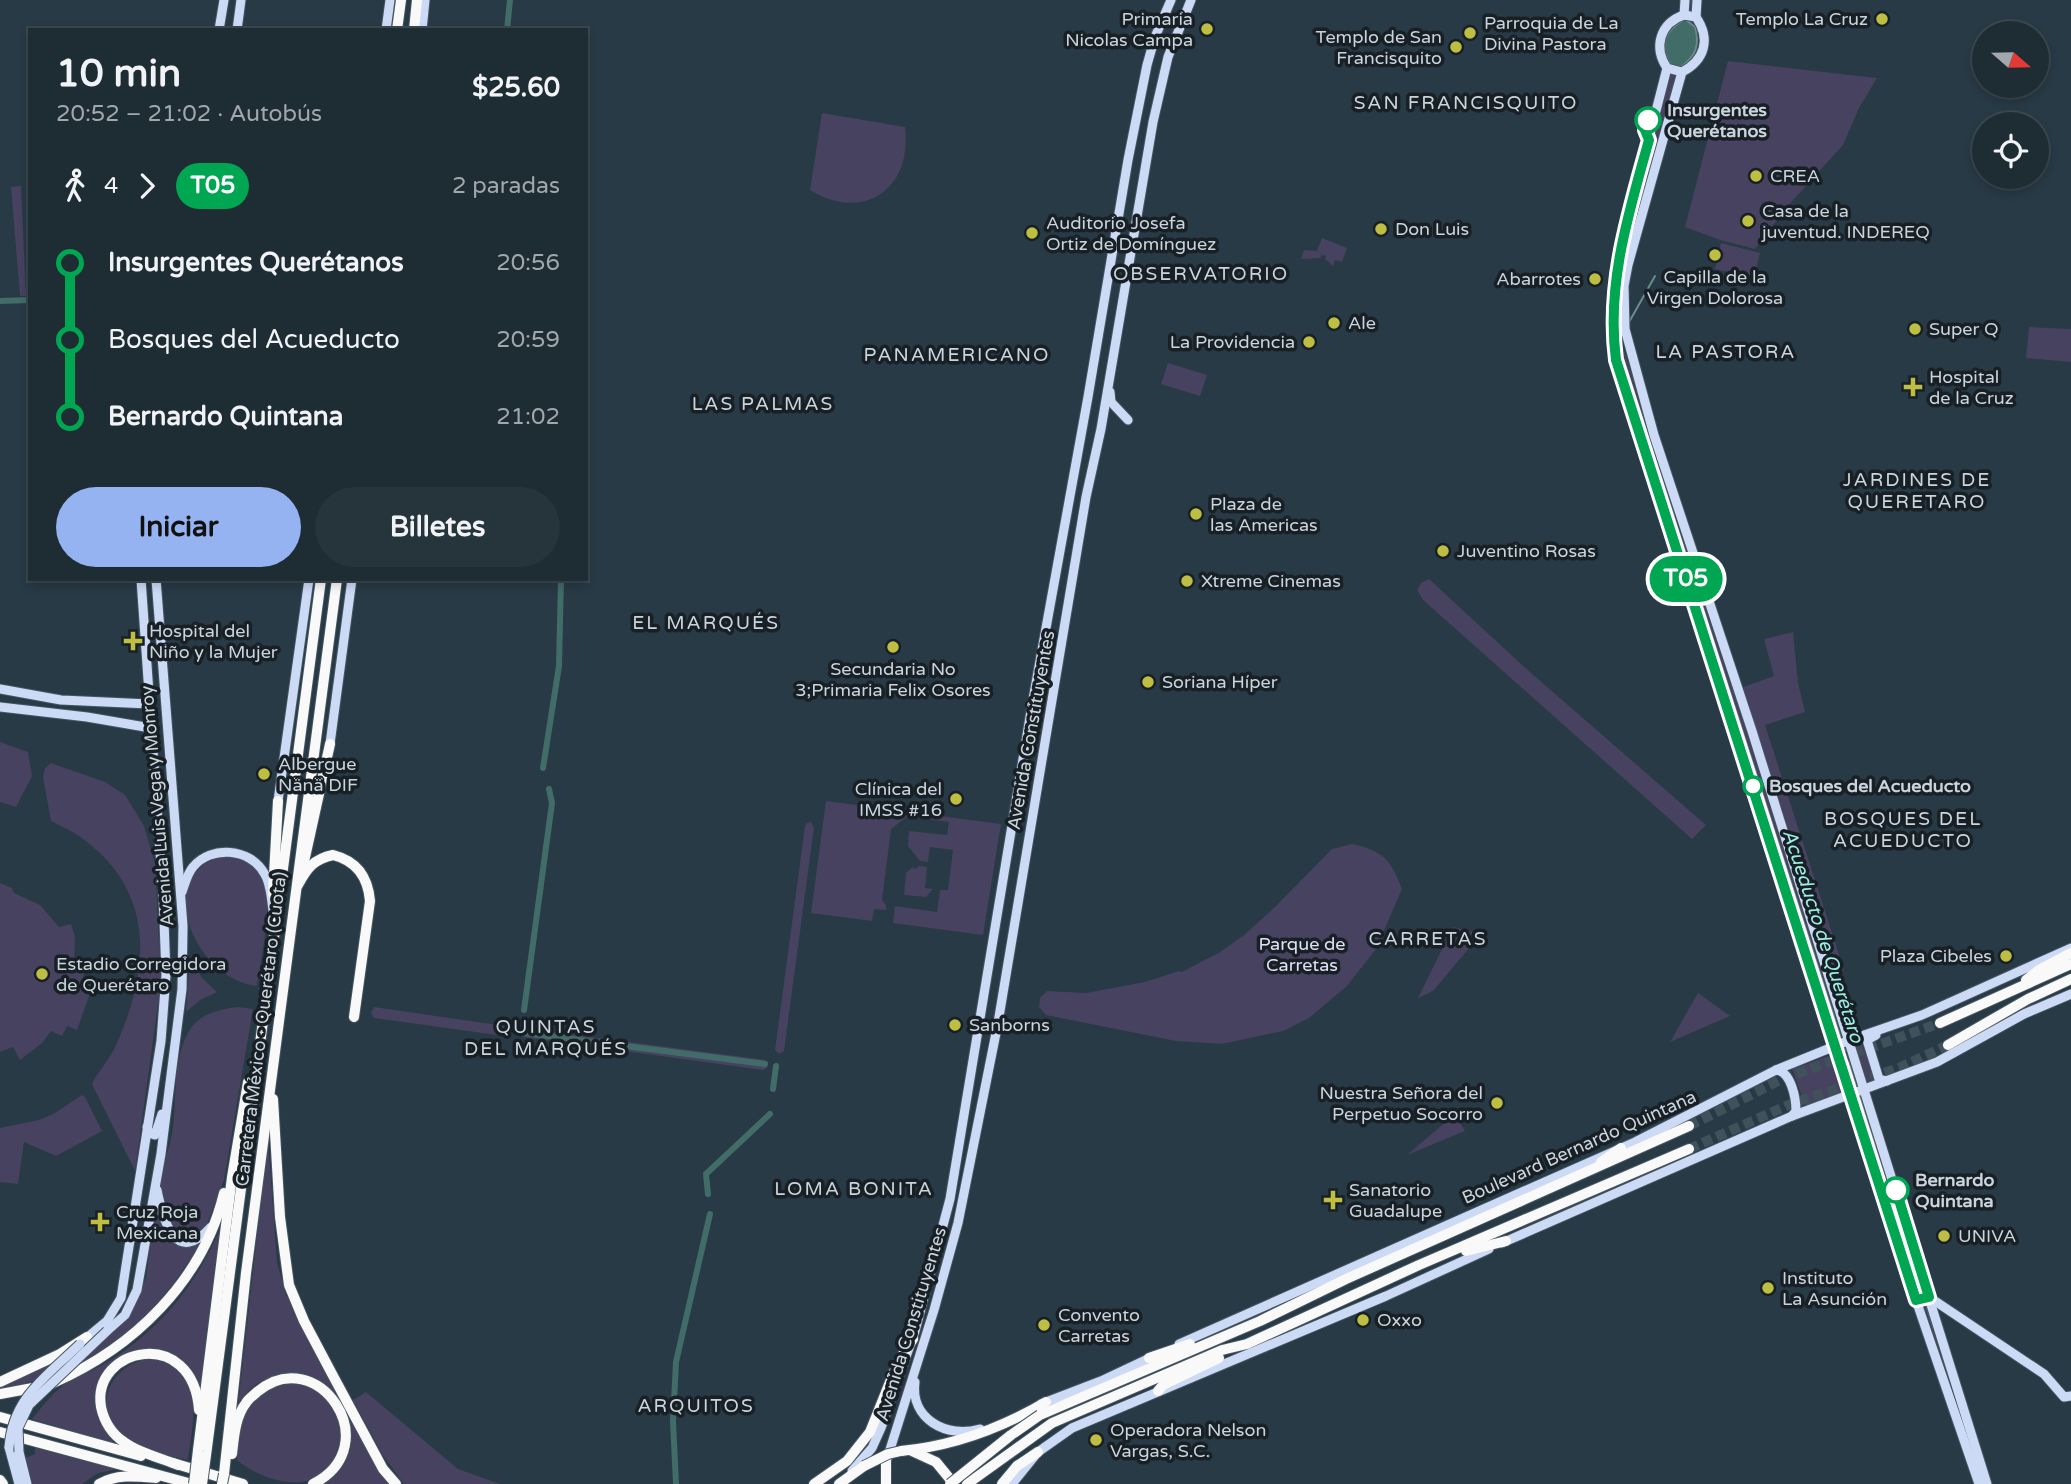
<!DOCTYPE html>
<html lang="es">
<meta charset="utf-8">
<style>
body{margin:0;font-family:"Varela Round",sans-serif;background:#26343c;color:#f1f3f6;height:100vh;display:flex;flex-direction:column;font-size:26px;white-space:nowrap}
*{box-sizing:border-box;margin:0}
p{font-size:23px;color:#a1a7ac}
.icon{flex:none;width:38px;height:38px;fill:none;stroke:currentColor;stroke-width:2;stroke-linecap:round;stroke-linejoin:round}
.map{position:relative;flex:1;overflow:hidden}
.sheet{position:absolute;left:28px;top:28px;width:560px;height:553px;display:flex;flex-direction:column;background:#1e2c34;border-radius:0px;box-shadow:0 4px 10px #0003,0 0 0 2px #3c484f}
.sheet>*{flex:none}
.badge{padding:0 14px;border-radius:23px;font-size:24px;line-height:46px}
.needle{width:46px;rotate:110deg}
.tools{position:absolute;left:1972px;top:21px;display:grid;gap:14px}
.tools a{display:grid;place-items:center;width:77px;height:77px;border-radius:50%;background:#1e2c34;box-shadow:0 4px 10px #0003,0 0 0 2px #3c484f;font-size:35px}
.map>.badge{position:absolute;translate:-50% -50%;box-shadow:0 0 0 4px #fff}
.legs{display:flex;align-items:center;gap:10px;height:77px;padding:0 28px;font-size:23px}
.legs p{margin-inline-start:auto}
.summary{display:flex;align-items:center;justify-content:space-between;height:119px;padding:0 28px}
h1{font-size:38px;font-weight:700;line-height:52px}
.primary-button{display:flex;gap:14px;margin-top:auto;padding:14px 28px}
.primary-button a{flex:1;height:80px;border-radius:42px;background:#95b2f1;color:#111;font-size:28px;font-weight:700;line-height:80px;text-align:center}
.primary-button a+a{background:#26343c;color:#f1f3f6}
ul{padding:0 28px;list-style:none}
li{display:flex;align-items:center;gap:24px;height:77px;font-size:26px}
li i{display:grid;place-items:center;width:10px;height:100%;margin:0 9px;background:currentColor}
li i::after{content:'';width:18px;height:18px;margin:-9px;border:5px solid;border-radius:50%;background:#1e2c34}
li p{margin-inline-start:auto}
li:first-child i{background:linear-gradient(#0000 50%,currentColor 0)}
li:last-child i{background:linear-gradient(currentColor 50%,#0000 0)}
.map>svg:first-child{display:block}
.green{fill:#47425f}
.water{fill:#416c68;stroke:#6a8b8b;stroke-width:2}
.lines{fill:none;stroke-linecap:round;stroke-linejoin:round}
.stream{stroke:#6a8b8b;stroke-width:2}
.canal{stroke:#416c68;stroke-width:6}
.highway-tunnel{stroke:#40515c;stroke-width:10;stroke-dasharray:10 5;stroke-linecap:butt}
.major-casing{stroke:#455661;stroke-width:11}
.highway-casing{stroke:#455661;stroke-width:12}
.major{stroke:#cddaf6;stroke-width:9}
.highway{stroke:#f9f9f9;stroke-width:10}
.major-bridge-casing{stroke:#455661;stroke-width:11;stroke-linecap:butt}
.highway-bridge-casing{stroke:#455661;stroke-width:12;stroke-linecap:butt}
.major-bridge{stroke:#cddaf6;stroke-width:9}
.highway-bridge{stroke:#f9f9f9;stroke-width:10}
.line-1-casing{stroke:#fff;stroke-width:16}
.line-1{stroke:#00a651;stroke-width:10}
.poi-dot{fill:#bebe42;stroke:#182026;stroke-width:2.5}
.stop-1-dot{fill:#fff;stroke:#00a651;stroke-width:3.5}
.labels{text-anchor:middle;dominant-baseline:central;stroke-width:7;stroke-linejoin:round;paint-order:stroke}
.poi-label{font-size:18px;fill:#c9d4dc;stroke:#182026;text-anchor:start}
.stop-label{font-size:18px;font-weight:bold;fill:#c9d4dc;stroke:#182026;text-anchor:start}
.street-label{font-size:18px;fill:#c9d4dc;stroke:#182026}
.park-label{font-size:18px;fill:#e2dff6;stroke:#182026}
.neighbourhood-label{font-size:19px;letter-spacing:2px;fill:#c9d4dc;stroke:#182026}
.water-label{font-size:19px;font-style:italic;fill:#9dede4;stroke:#182026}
</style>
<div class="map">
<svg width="2071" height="1484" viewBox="0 0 2071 1484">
<rect width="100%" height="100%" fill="#283a46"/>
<g class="green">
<path d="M1687,0h8l-2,21 4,22 -1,9 -19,24 -40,149 -15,103 1,18 227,703 14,-7 11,43 -12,5 110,353 -4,3c-34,-110 -72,-219 -106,-330l-9,-20 -48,11 -14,-38 50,-18 -204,-627 -19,-71 -3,-23 1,-47 49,-226c-3,-22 3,-25 19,-38z"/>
<polygon points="1728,61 1877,78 1859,108 1843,145 1786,208 1755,249 1720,240 1685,227"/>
<path d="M822,113l83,14c8,62 -42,96 -95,63z"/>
<polygon points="21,186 26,296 20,296 11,187"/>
<polygon points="1322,238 1347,248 1342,262 1335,260 1333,266 1325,259 1326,256 1322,255 1320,258 1301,259 1304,250 1317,251"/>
<polygon points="1721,243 1760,253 1754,278 1715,269"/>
<polygon points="2029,327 2071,329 2071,362 2026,358"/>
<polygon points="1168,363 1207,375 1200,396 1161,384"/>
<polygon points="1429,579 1531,673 1706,825 1692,839 1423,600 1417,590 1421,583"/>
<polygon points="1793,632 1798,683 1805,712 1765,725 1844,970 1830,978 1738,689 1774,676 1764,639"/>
<polygon points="0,742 28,752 32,776 16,807 0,802"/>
<path d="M51,763l54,19 20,13 19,31 11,38 6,118 -26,189 -43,-87c7,-14 19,-26 25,-41 34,-77 38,-154 -38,-207 -9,-6 -19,-10 -28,-15l-8,-44 2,-9z"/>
<polygon points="826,801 1001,824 983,935 893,923 895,906 937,912 940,890 948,890 953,850 930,847 928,862 920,861 908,846 909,831 947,835 949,822 908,816 891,829 882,900 886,905 886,910 874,909 872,921 811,913"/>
<polygon points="811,822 814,827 784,1051 779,1054 775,1050 805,826 807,823"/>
<path d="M1352,844c32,7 39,16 50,45l-26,60 -29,37 -38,32 -26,13 -61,13 -46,-3 -130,-26 -7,-8 1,-9 7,-7 39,2 59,-11 34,-11 3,1 38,-20 24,-17 29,-26 59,-60z"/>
<path d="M223,856c9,1 19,2 27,6 31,18 11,94 7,124 -61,-6 -107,-110 -34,-130z"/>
<polygon points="919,866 927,867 925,888 933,889 926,897 904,895 906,873 913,867 915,869"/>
<polygon points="0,883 12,888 14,893 40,905 59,927 71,924 75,937 74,965 85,969 83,978 94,982 77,1030 67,1026 62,1036 51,1031 42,1043 20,1060 13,1047 0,1052"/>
<polygon points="1453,927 1481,934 1433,991 1418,998"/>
<polygon points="190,960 202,978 217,992 200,1000 186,1012"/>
<polygon points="1698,993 1730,1016 1670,1042"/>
<path d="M238,1007l15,2 -29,171 -17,44 -9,10c-29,8 -38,-25 -37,-49 0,-20 10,-38 12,-58 4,-31 -1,-70 18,-99 10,-15 31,-19 47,-21z"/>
<polygon points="374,1007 505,1026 508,1031 504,1036 374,1018 371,1013"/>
<polygon points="522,1028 765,1060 768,1062 767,1068 763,1070 522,1037 519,1032"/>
<polygon points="82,1095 85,1097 102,1131 56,1156 24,1142 18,1184 0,1182 0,1128 39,1120 55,1113"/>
<polygon points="1455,1114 1465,1131 1407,1155"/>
<path d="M268,1138l9,124 9,33 53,100c-33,-27 -77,-31 -101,10z"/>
<path d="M156,1207c6,24 16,46 45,35 -50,83 -105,128 -201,147v-5l117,-56 15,-18 14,-32z"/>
<path d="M222,1225l-20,169 -4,-14 -6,-10 -15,-14 -24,-7 -26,5 -8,6 -22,47 1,12 17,26 -83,-26c10,-12 24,-31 38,-38 14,-8 29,-13 42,-22 54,-35 85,-77 110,-134z"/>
<path d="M155,1359c51,16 39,58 33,101 -19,-5 -47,-8 -63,-20 -36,-29 -16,-81 30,-81z"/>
<path d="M295,1383c10,3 21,6 29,13 29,24 18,79 -22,86 -24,2 -46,-7 -65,-22 4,-43 8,-72 58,-77z"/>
<polygon points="366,1392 458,1469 500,1484 404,1484 382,1454 353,1400"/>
<path d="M347,1411l43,73h-65c23,-24 28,-41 22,-73z"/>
<polygon points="35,1445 118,1469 98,1473 82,1484 33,1484 25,1458 35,1454"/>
</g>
<path class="water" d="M1685,19l10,8c5,18 1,29 -14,40l-10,-2c-13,-20 -6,-35 14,-46z"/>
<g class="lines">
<g class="stream">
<polyline points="1628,324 1655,276"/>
<polyline points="1622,335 1618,342 1841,1039"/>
<polyline points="1844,1048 1857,1089"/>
<polyline points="1859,1094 1934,1329"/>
</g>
<g class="canal">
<polyline points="507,30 510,0"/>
<polyline points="0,301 30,300"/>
<polyline points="543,768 559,666 561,579"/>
<polyline points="524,1010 552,803 549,789"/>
<polyline points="525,1033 765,1064"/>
<polyline points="773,1089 776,1066"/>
<polyline points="708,1194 706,1174 770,1114"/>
<polyline points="676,1484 673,1421 676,1362 710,1214"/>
</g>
<g class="highway-tunnel">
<polyline points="1689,1126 1782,1079 1940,1023"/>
<polyline points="1689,1149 1793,1103 1899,1068 1948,1045"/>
</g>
<g class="major-casing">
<g id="major">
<path d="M1684,15l12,2c15,22 9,43 -14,55l-15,-4c-14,-21 -7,-45 17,-53z"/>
<polyline points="1684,15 1685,0"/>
<polyline points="1696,17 1697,0"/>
<polyline points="219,30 224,0"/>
<polyline points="237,30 241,0"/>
<polyline points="386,30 390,0"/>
<polyline points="422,30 425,0"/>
<polyline points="1667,68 1617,263 1612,331 1616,360 1916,1300 1979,1484"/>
<polyline points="1682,72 1628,265 1624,286 1625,329 1654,435 1752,731 1987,1484"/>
<polyline points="1110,392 1111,402 1128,420"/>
<polyline points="0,689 61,700 149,704"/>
<polyline points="0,707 87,717 151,728"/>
<polyline points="330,744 352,579"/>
<polyline points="278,801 309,579"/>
<path d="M182,892c3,-8 5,-18 11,-25 18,-22 57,-19 71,6 7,10 7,25 9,37"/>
<polyline points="1876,1035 1867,1040 1879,1079 1887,1081"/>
<path d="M1776,1070c15,1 20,28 20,41l-4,5"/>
<polyline points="147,1127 149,1133 155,1135 162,1114"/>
<path d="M157,1190c6,30 18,77 54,37"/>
<polyline points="1502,1243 1792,1116 1937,1062 2024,1014 2071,994"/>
<polyline points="1929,1297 2044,1374 2064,1397 2071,1396"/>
<polyline points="107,1331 125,1315 137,1290 161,1154 182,989 183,926 156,579"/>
<polyline points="83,1341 107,1321 121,1298 161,1041 166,975 163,894 141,579"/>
<polyline points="1179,1344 1635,1142 1776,1070 1850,1040 1922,1015 2071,948"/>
<path d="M915,1382c-5,37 32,57 65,47"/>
<polyline points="1041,1404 1101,1381 1154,1356"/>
<polyline points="9,1447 19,1484"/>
<polyline points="19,1452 27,1484"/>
<polyline points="887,1459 934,1310 958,1223 998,1023 1086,497 1101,429 1153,122 1168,57 1191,0"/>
<polyline points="852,1471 872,1448 881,1428 915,1331 950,1199 1032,705 1088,397 1128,160 1147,65 1155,37 1171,0"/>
<polyline points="1012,1484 1038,1452 1072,1428 1386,1296 1489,1249"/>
</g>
</g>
<g class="highway-casing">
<g id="highway">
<polyline points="397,30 401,0"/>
<polyline points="414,30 417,0"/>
<polyline points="304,862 330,744"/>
<path d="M298,885c9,-17 16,-26 35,-30 24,6 35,22 37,46l-16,116"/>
<polyline points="273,894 278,801"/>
<polyline points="2026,980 2039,970 2071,953"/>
<polyline points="1940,1023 2071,964"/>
<polyline points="1948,1045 2028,999 2071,979"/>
<polyline points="273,1099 280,1217 289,1285 304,1321 331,1372 383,1469 396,1484"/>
<polyline points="1601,1162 1621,1148"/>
<polyline points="1466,1251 1506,1241"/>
<polyline points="1149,1358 1190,1344"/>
<polyline points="0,1382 60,1354 87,1337"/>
<path d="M53,1383c80,-35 150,-102 171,-190"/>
<polyline points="1158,1391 1163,1385 1219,1358"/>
<polyline points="0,1394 38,1387"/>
<polyline points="1040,1415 1260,1321 1346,1279 1689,1126"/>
<polyline points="0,1417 141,1456"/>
<polyline points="0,1432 192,1484"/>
<polyline points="198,1450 232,1177 248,1082"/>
<path d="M901,1451c53,-5 99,-22 145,-49"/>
<polyline points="912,1451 936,1462 954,1484"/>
<path d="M232,1454c2,-16 3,-37 14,-51 2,-4 8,-8 11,-11 60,-51 132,53 56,92"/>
<polyline points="206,1455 321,579"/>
<polyline points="886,1462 886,1484"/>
<polyline points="173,1463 243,1484"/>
<path d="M178,1465c-17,-7 -39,-12 -54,-23 -12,-8 -20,-21 -23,-35 -10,-60 92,-82 98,3"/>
<polyline points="224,1474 246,1273 337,579"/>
<polyline points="0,1480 3,1484"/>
<path d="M99,1484c18,-10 36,-8 57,-6"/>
<polyline points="814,1484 847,1461 870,1432 898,1362 913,1339"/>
<polyline points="839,1484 864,1466"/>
<polyline points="967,1484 1052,1423 1222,1350 1247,1344 1419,1265 1689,1149"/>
<polyline points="1002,1484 1017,1466 1038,1452"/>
</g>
</g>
<use href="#major" class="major"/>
<use href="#highway" class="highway"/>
<g class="major-bridge-casing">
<g id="major-bridge">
<path d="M9,1447c4,-50 37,-70 71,-103"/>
<polyline points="19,1452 18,1428 29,1405 107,1331"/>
</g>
</g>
<g class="highway-bridge-casing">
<g id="highway-bridge">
<polyline points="864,1466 888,1454 901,1451"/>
<polyline points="194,1484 198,1450"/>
<polyline points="202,1484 206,1455"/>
<polyline points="222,1484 224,1474"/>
<polyline points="950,1484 1011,1435 1040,1415"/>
</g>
</g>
<use href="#major-bridge" class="major-bridge"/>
<use href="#highway-bridge" class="highway-bridge"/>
</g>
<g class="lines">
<g class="line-1-casing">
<path id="line-1" d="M1648,120l-3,10 4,10c-20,72 -43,144 -33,220l300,940 13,-3 -33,-107"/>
</g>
<use href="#line-1" class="line-1"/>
</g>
<g class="poi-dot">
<circle cx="1882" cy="19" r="7"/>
<circle cx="1207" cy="29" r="7"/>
<circle cx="1470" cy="33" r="7"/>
<circle cx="1456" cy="47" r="7"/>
<circle cx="1756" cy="176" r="7"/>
<circle cx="1748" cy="221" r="7"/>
<circle cx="1381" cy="229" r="7"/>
<circle cx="1032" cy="233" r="7"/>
<circle cx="1715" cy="255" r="7"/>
<circle cx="1595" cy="279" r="7"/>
<circle cx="1334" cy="323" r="7"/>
<circle cx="1915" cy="329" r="7"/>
<circle cx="1309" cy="342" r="7"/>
<path d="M1909.5 376.5h7v7h7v7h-7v7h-7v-7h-7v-7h7z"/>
<circle cx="1196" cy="514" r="7"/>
<circle cx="1443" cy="551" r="7"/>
<circle cx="1187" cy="581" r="7"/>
<path d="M129.5 630.5h7v7h7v7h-7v7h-7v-7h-7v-7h7z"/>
<circle cx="893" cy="647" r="7"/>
<circle cx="1148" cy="682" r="7"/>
<circle cx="264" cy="774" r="7"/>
<circle cx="956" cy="799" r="7"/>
<circle cx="2006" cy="956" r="7"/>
<circle cx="42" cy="974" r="7"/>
<circle cx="955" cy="1025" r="7"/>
<circle cx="1497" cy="1103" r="7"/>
<path d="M1329.5 1189.5h7v7h7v7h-7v7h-7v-7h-7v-7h7z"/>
<path d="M96.5 1211.5h7v7h7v7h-7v7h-7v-7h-7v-7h7z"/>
<circle cx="1944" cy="1236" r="7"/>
<circle cx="1768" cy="1288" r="7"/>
<circle cx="1363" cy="1320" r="7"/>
<circle cx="1044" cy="1325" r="7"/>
<circle cx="1096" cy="1440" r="7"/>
</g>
<g class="stop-1-dot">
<circle cx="1648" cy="120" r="12"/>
<circle cx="1753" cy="786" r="9"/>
<circle cx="1896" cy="1190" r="12"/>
</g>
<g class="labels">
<g class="poi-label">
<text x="1193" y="19" text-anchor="end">Primaria<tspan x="1193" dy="21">Nicolas Campa</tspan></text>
<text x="1868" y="19" text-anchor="end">Templo La Cruz</text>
<text x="1484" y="23">Parroquia de La<tspan x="1484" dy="21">Divina Pastora</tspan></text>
<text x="1442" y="37" text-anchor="end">Templo de San<tspan x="1442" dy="21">Francisquito</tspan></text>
<text x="1770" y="176">CREA</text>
<text x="1762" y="211">Casa de la<tspan x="1762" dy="21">juventud. INDEREQ</tspan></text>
<text x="1046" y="223">Auditorio Josefa<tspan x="1046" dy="21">Ortiz de Domínguez</tspan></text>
<text x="1395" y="229">Don Luis</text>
<text x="1715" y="277" text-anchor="middle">Capilla de la<tspan x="1715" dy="21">Virgen Dolorosa</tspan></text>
<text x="1581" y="279" text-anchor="end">Abarrotes</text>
<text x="1348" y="323">Ale</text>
<text x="1929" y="329">Super Q</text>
<text x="1295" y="342" text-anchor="end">La Providencia</text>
<text x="1929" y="377">Hospital<tspan x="1929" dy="21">de la Cruz</tspan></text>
<text x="1210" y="504">Plaza de<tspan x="1210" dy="21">las Americas</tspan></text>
<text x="1457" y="551">Juventino Rosas</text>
<text x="1201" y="581">Xtreme Cinemas</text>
<text x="149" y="631">Hospital del<tspan x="149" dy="21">Niño y la Mujer</tspan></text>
<text x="893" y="669" text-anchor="middle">Secundaria No<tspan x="893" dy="21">3;Primaria Felix Osores</tspan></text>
<text x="1162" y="682">Soriana Híper</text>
<text x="278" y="764">Albergue<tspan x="278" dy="21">Nänä DIF</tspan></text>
<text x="942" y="789" text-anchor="end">Clínica del<tspan x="942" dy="21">IMSS #16</tspan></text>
<text x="1992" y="956" text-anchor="end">Plaza Cibeles</text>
<text x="56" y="964">Estadio Corregidora<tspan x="56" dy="21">de Querétaro</tspan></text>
<text x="969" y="1025">Sanborns</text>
<text x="1483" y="1093" text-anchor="end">Nuestra Señora del<tspan x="1483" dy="21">Perpetuo Socorro</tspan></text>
<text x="1349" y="1190">Sanatorio<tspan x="1349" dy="21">Guadalupe</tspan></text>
<text x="116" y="1212">Cruz Roja<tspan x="116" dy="21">Mexicana</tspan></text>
<text x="1958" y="1236">UNIVA</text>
<text x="1782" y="1278">Instituto<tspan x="1782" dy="21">La Asunción</tspan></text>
<text x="1058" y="1315">Convento<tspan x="1058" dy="21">Carretas</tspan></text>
<text x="1377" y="1320">Oxxo</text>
<text x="1110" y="1430">Operadora Nelson<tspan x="1110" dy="21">Vargas, S.C.</tspan></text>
</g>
<g class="stop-label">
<text x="1667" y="110">Insurgentes<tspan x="1667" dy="21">Querétanos</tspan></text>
<text x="1769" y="786">Bosques del Acueducto</text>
<text x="1915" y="1180">Bernardo<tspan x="1915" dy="21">Quintana</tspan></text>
</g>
<g class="street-label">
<text transform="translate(1031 730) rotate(-80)">Avenida Constituyentes</text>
<text transform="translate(157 806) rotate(-95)">Avenida Luis Vega y Monroy</text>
<text transform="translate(261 1029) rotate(-83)">Carretera México - Querétaro (Cuota)</text>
<text transform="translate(1579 1147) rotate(-24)">Boulevard Bernardo Quintana</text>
<text transform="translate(911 1324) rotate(-73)">Avenida Constituyentes</text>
</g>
<g class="park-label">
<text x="1302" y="944">Parque de<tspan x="1302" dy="21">Carretas</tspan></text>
</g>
<g class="neighbourhood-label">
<text x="1466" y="103">SAN FRANCISQUITO</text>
<text x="1201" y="274">OBSERVATORIO</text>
<text x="1726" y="352">LA PASTORA</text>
<text x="957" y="355">PANAMERICANO</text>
<text x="763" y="404">LAS PALMAS</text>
<text x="1917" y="480">JARDINES DE<tspan x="1917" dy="22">QUERETARO</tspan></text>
<text x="706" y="623">EL MARQUÉS</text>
<text x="1903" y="819">BOSQUES DEL<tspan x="1903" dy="22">ACUEDUCTO</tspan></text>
<text x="1428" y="939">CARRETAS</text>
<text x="546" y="1027">QUINTAS<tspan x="546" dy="22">DEL MARQUÉS</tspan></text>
<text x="854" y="1189">LOMA BONITA</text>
<text x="696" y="1406">ARQUITOS</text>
</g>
<g class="water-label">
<text transform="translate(1823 936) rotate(72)">Acueducto de Querétaro</text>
</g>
</g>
</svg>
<div class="tools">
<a><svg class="needle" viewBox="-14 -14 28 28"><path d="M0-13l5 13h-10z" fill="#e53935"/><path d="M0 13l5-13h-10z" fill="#a1a7ac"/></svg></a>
<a><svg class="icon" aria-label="locate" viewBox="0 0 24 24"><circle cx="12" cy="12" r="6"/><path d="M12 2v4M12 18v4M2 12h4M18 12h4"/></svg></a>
</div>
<b class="badge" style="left:1686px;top:579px;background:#00a651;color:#fff">T05</b>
<section class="sheet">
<div class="summary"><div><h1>10 min</h1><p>20:52 – 21:02 · Autobús</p></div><b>$25.60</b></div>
<div class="legs"><svg class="icon" aria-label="walk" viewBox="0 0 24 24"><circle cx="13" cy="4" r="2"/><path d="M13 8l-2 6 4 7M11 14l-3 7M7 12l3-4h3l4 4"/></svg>4<svg class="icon" aria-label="forward" viewBox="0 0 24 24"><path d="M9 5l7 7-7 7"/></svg><b class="badge" style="background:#00a651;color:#fff">T05</b><p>2 paradas</p></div>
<ul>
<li><i style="color:#00a651"></i><b>Insurgentes Querétanos</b><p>20:56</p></li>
<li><i style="color:#00a651"></i><span>Bosques del Acueducto</span><p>20:59</p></li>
<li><i style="color:#00a651"></i><b>Bernardo Quintana</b><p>21:02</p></li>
</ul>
<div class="primary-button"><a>Iniciar</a><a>Billetes</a></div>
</section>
</div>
